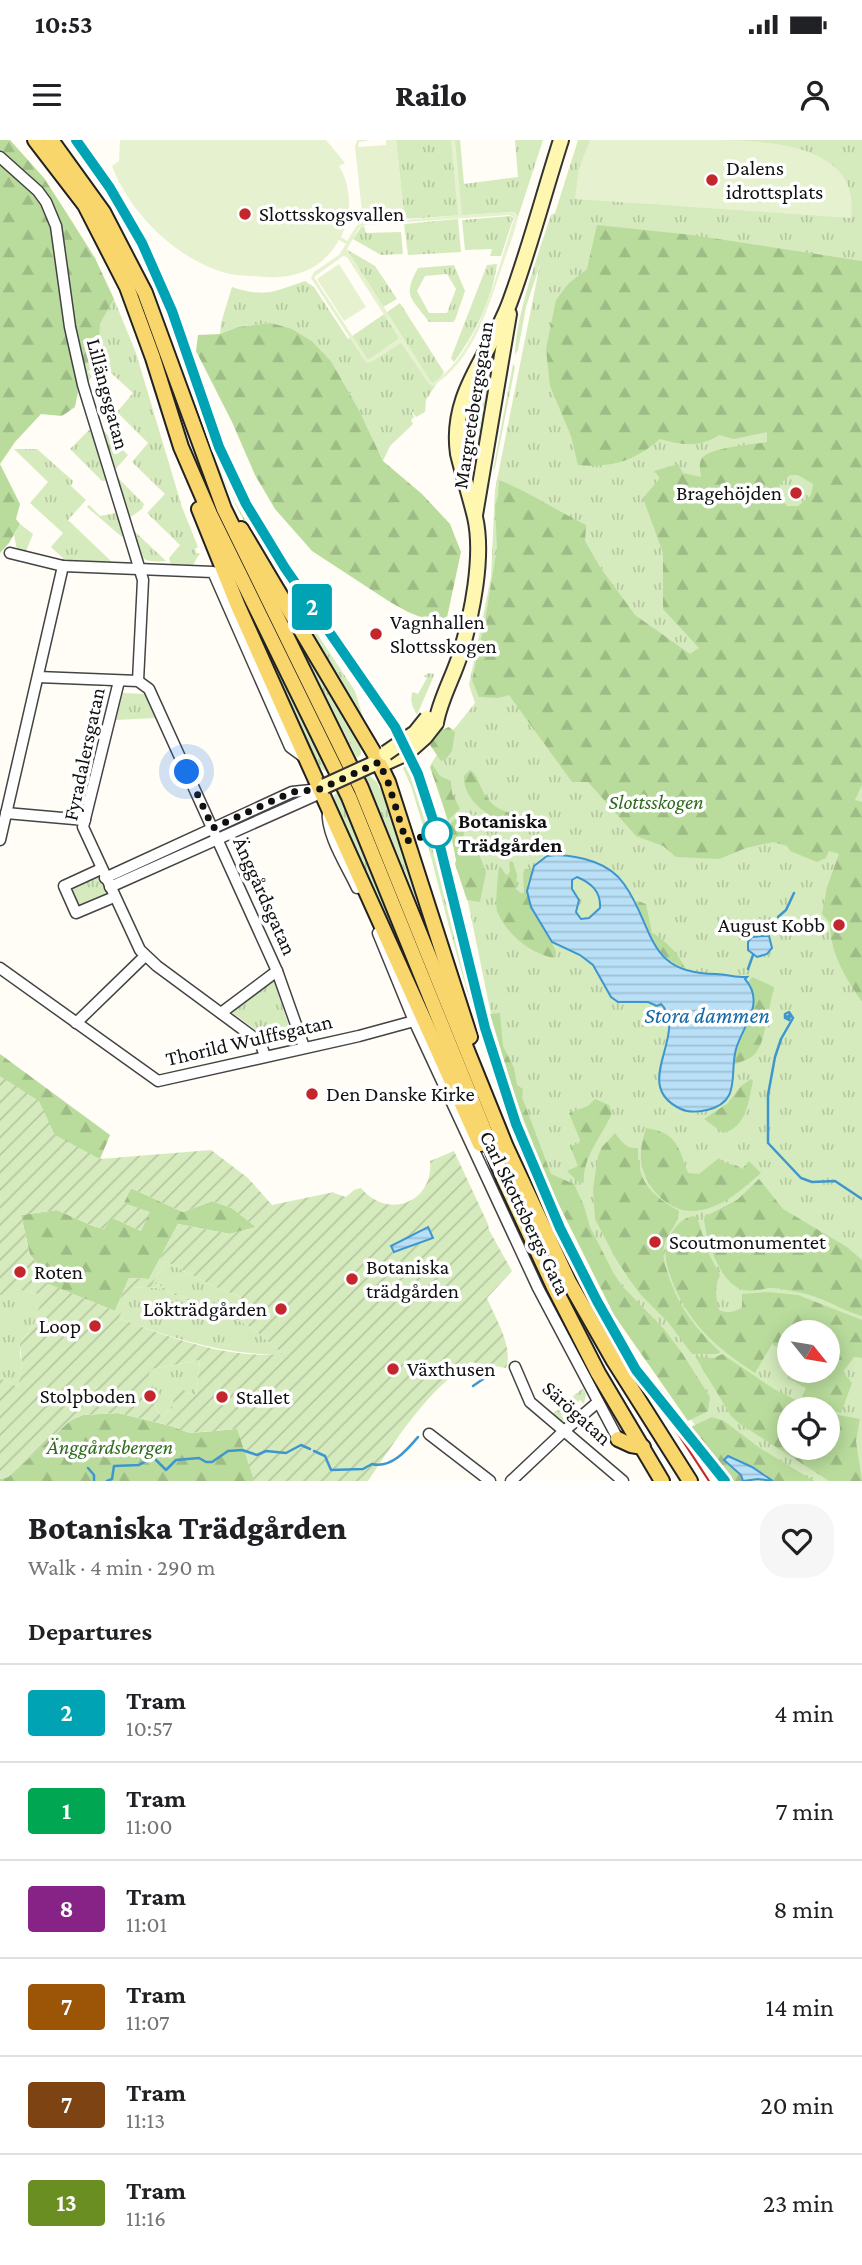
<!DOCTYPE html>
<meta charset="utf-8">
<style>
body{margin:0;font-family:"Crimson Pro",serif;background:#f6f6f6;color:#202124;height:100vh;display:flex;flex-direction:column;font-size:26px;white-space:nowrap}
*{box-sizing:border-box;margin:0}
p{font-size:23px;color:#757577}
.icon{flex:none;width:38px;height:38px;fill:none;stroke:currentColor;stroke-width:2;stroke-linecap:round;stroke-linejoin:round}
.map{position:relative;height:1341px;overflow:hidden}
.sheet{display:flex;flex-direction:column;background:#fff;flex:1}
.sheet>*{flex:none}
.badge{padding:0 14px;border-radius:5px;font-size:24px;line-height:46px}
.needle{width:46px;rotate:120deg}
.controls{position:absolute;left:777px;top:1180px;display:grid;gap:14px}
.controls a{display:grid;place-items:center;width:63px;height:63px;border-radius:50%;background:#fff;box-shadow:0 4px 18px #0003;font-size:35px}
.you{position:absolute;width:35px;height:35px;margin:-18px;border:5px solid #fff;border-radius:50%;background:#1a73e8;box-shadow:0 0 0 10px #1a73e833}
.map>.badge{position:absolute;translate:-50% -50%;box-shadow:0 0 0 4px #fff}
h2{padding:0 28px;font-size:26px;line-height:63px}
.round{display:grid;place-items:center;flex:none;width:74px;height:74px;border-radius:28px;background:#f6f6f6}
.overview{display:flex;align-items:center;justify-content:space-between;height:119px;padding:0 28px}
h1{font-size:33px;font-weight:800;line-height:52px}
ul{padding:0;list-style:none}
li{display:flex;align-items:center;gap:21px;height:98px;padding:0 28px;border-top:2px solid #e0e0e0}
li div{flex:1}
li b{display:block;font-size:26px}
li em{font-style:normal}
li .badge{min-width:77px;font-weight:700;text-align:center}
.status{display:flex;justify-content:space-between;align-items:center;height:49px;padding:0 35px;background:#fff;direction:ltr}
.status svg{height:19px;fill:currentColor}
header{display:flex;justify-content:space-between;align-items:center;height:91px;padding:0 28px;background:#fff;font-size:32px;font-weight:800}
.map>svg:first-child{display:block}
.grass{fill:url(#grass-tufts);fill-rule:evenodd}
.forest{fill:url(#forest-firs);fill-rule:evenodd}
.garden{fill:url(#garden-furrows);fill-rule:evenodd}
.pitch{fill:#e6f2cf;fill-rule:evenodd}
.water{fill:url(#water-rules);stroke:#3f96cf;stroke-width:2;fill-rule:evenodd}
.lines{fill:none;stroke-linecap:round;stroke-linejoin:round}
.stream{stroke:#3f96cf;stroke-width:2.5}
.street-casing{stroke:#444;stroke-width:13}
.secondary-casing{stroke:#333;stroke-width:18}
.primary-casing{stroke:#222;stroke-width:18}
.street{stroke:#fff;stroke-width:10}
.secondary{stroke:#fff6b0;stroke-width:14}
.primary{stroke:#f9d66b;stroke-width:14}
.tram{stroke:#c4262e;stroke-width:2}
.secondary-bridge-casing{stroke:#333;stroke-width:18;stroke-linecap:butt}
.secondary-bridge{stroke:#fff6b0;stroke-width:14}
.line-casing{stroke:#fff;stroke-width:16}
.line{stroke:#00a3b4;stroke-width:10}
.walk{stroke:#111;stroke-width:7;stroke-dasharray:0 12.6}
.poi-dot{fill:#c4262e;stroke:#fff;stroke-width:2.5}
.stop-dot{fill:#fff;stroke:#00a3b4;stroke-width:3.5}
.labels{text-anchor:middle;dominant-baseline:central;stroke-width:7;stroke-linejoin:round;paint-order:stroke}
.poi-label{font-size:21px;fill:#111;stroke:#fff;text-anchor:start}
.street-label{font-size:21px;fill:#111;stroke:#fff}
.park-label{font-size:21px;font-style:italic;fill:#2f6b1f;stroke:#fff}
.stop-label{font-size:21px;font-weight:bold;fill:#111;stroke:#fff;text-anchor:start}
.water-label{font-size:23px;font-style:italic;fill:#1768a6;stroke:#fff}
</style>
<div class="status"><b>10:53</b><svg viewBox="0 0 49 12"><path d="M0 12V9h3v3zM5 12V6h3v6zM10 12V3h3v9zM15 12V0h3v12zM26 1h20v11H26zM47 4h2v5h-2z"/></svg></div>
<header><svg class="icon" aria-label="menu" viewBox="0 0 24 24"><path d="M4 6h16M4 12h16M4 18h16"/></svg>Railo<svg class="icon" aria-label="person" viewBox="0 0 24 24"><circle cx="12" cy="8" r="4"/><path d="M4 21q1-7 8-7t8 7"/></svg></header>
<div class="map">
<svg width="862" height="1341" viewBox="0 0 862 1341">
<defs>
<pattern id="grass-tufts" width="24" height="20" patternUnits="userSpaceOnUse" patternTransform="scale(1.75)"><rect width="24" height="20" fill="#d5ebbd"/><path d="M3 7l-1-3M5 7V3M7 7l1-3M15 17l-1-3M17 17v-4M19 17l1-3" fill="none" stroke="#b6c8a1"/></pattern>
<pattern id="forest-firs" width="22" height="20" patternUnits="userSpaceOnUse" patternTransform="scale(1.75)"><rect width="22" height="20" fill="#b9dc9c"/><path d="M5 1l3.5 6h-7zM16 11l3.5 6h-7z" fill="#9ebc85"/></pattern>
<pattern id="garden-furrows" width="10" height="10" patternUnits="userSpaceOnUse" patternTransform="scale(1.75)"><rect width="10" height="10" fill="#d5ebbd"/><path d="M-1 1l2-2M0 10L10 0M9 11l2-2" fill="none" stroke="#b6c8a1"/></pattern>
<pattern id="water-rules" width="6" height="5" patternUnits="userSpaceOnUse" patternTransform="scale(1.75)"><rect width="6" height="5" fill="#b9e0f7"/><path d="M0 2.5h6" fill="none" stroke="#9ebfd3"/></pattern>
</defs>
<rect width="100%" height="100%" fill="#fffdf5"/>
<g class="grass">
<polygon points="396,0 460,0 464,44 518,37 515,0 543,0 518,77 514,72 404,79"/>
<path d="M578,0h284v1341h-123l-76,-97 -117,-207 -24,-59 -31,-104 -30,-146 -30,-104 20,-31 24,-30 -6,-18 22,-108 4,-87 45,-226 -14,43 -8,43 -3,5c1,-41 23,-100 36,-140l4,-2zM789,1192h39v38h-39zM789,1269h39v38h-39z"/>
<polygon points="511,76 513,79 501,116 490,116 492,109 465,110 462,80"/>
<polygon points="458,79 461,112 408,115 404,84"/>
<polygon points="364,86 366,93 401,92 403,114 381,115 353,99 361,87"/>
<polygon points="348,110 375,126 397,159 383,167 348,114"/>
<path d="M497,124c-5,35 -22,70 -43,98l-3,-4 36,-93z"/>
<path d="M454,125l11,26 -10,29 -2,2h-24c-18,-25 -27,-25 -11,-54zM447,134l9,15 -9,24h-18l-12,-22 8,-15z"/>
<path d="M305,141l9,6 34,52 52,-36 44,69 -18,28 -1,12 -9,5 -6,-8 4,8 -3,3 2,4 -23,22 -7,15 -24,-51 -28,-49 -18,-19 -42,-19 -33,4 -18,7 1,-11 11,-36c34,11 40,5 73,-6z"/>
<polygon points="114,159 136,213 182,367 198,407 195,409 197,414 200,413 193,425 171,424 169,418 180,405 147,373 165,354 132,322 148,303 117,272 133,253 98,221 88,232 92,236 88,242 85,241 82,225 99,217 100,184"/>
<polygon points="513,224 515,227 495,328 493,331"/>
<polygon points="482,234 489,234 492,238 480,311 472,318 463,313 464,270"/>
<path d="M200,286l31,69 34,60 90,136 12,39c-60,-99 -124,-196 -167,-304z"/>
<polygon points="100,287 128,315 114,331"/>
<polygon points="92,289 109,340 102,341 70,309 89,290"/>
<polygon points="14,309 37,309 73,341 71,346 86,360 68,380 112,422 66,421 51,407 63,393 30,363 48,342"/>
<polygon points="116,336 144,364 142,369 128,379"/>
<polygon points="89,365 100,376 116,373 123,395 122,397 87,367"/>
<polygon points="20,384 33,394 26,411 17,410 14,395"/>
<path d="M131,388l35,33c-30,3 -28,-8 -35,-33z"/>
<path d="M218,399l111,232c-6,1 -9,-4 -12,-8h-2l-83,-180z"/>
<polygon points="287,478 362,602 360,604 361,614 357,618"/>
<path d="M429,533l5,1 -1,4 -16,37c-4,-7 -8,-15 -4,-23l5,2 9,-16 -3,-2z"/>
<polygon points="123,553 145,554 156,578 116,580"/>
<polygon points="405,626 417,644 428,692 424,689 411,646 403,628"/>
<polygon points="370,636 377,642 380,649 385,647 419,758 416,759 366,637"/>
<polygon points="338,650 458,938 335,667 334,656"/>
<path d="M434,693l38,165 29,93 31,82 59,125c-29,-57 -56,-114 -80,-174 -35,-94 -61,-190 -85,-287l1,-2z"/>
<polygon points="98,734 107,755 79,768 75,765 69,747"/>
<polygon points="273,838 293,898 273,903 230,871"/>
<polygon points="165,1121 213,1146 241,1157 239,1178 198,1163 153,1143"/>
<path d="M145,1147l12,1 83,33 12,7 32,27c-57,0 -112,-16 -165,-37l11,-30z"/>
<polygon points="15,1149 44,1155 34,1184 22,1200 20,1213 22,1226 18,1247 0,1238 0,1155"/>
<polygon points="200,1220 196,1255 186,1253 181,1246 174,1267 161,1276 154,1264 149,1232 152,1229"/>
<polygon points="583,1248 586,1254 584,1264 580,1260 561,1275 565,1280 560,1282 551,1275"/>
</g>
<g class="forest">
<polygon points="0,0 10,0 44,38 66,72 95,118 114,159 100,184 99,217 74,230 78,252 75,267 62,276 41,274 15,302 0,324 20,364 16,379 20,384 9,403 0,413"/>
<path d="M597,85l95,10 170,26v524l-7,15 7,2v200c-17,-25 -32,-49 -32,-79l-8,-9 5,-27 12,-33 -10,-3 -3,7 -9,4 -27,-11 -3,-5 -14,-4 -27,6 -27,11 -43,-2 -13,-11 -27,-10 -48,-54h-16l-63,-87 -11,3 -19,-1 -7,-17 13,-59 12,-73 -2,-43 3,-9 1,-16c31,12 58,31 87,45l-1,16 15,26 35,48 55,39 9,-6 -36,-39v-56l-20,-55 17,-20 -6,-7 24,-7 5,9 18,4c-1,-6 -2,-12 0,-17 6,-13 52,-15 66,-18v-10l-33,7 -15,-4c-19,13 -38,10 -59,4 -25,22 -49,29 -82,26l-7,-29 -21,-50 -4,-37 10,-49 12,-16 19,-15zM790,335h8l15,9 -2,11 -13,11h-11l-9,-11 2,-11z"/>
<polygon points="271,183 292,189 313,202 331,221 359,270 383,321 422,354 450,384 461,412 445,487 408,472 390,462 312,411 275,369 255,335 232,282 196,211 198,195 220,194 238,187"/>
<polygon points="449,587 455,592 452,611 446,619 441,621 430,605 441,590"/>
<polygon points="432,624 440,636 451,641 452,653 460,669 448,680 430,627"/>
<path d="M470,630c6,4 7,8 10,15 9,21 20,27 41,30l-1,4 -20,2c-18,-9 -37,-24 -36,-45z"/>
<polygon points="461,673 464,692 462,706 469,714 479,714 486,732 480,762 467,760 455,724 456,720 449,685"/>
<path d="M511,721l2,1 4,13 -1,14 6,5 2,-2 -1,-18 2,-5 8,1 -6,15 14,40 14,24v9c-24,-4 -49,-24 -58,-47 -2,-7 1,-36 2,-44h2l4,7 3,1 2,-4 -1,-8z"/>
<path d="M638,761l8,3 6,29c13,6 27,22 33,35 -30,-11 -39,-38 -51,-65z"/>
<path d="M752,837l22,10v2c-6,17 -8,54 -20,66 -6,5 -14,7 -21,10 3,-32 30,-49 15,-82z"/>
<polygon points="500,873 503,906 514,928 517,945 523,949 522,957 551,1034 574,1044 584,1066 590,1087 614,1134 623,1147 664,1189 682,1213 710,1257 708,1271 688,1281 614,1175 551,1049 515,957 490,874"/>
<polygon points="0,914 110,995 100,1019 15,1074 0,1114"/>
<path d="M751,939l2,2c-5,21 -6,46 -30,52l-19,-14 24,-16 13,-17z"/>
<path d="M595,959l14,6 3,8c-9,22 -30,44 -28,69l-4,2 -13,-13 11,-5 -8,-20 8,-2 2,-4 -11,-27 19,-7z"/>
<path d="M646,988c31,5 32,18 42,45l11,1 20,-16c8,9 16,4 23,11l7,-8 12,12c-19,16 -35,32 -60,37 -29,7 -57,-22 -60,-50 -1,-11 2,-21 5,-32z"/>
<path d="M615,993c7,9 11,16 23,15 -1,34 13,47 41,63 0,13 -13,23 -15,36 -2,9 1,18 4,27 10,32 28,55 52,78l-3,2h-25l-24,-32 -27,-27 -12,-16 -13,-20 -21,-40 -2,-30 5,-33 4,-9z"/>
<path d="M759,1039l24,30 64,38 15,13v56c-21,-6 -39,-19 -60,-23 -10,-2 -22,-5 -32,-5 -9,1 -18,4 -27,2 -23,-6 -38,-52 -39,-73l33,-17z"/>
<polygon points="131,1048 183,1072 212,1061 232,1068 256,1087 230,1094 178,1084 149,1139 129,1138 115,1171 38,1140 41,1128 30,1115 21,1075 57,1070 93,1086 104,1089 111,1077 141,1091 124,1062"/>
<path d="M694,1076l3,2 12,36 11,21c-6,11 -4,23 -1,35 8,4 17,2 23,-3v-13l26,-2 30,3 64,25v38l-8,-1 -11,15 9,11 -11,30 -27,-7 -13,-7 5,-11 -19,-10 5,-8h36v-38h-39v23l-17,-11 -17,29c-41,-26 -71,-54 -86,-101 -4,-12 -6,-24 1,-36 5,-10 13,-19 24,-20z"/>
<polygon points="722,1214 774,1249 813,1269 789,1269 789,1307 828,1307 828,1273 860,1279 856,1301 862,1341 829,1341 740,1284 731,1276 695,1216 714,1218"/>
<polygon points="118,1273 171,1286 190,1293 237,1289 357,1341 0,1341 0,1339 8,1337 71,1280 83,1275"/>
<polygon points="712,1277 724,1281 760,1308 814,1341 773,1341 765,1334 737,1321 736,1318 728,1316 729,1326 741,1335 743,1341 734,1341 691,1287"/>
</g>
<path class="garden" d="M0,936l39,25 16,34 45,24 111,-9 37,28 24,27 62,-13v1l12,4 8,-7 7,-2c26,32 73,15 69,-27l24,-10 34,73 1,6 23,41 -25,27c8,20 27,49 19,70l-36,-6c-44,30 -73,76 -102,119h-114l-17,-52 -47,4 -19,-7 -53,-13 -35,2 -12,5 -63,57 -8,2v-101l18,9 4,-21 -2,-23 14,-19 9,-29 -28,-6 -4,4 -11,2zM131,1048l52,24 29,-11 20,7 24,19 -26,7 -52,-10 -29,55 -20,-1 -14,33 -76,-31 2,-12 -11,-13 -9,-40 36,-5 36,16 11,3 7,-12 30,14 9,-19 -26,-9zM165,1121l48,25 28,11 -2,20 -41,-14 -45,-20zM145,1147l12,1 83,33 12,7 31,26c-55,5 -113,-16 -164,-36l12,-30zM200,1220l-4,35 -10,-2 -5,-8 -9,6 2,16 -13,9 -7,-12 3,-2 3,-8 -7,-7 -4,-14 3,-4z"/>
<g class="pitch">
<path d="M120,0h206l19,23 -6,3c13,21 13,49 2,71l6,4 10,-16 6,-4 -8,-74 2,-7h14l-12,2 -1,5 28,-2v-5h10l9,80 53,-5 -7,-75h4l7,75 51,-3 5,5c-3,16 -10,32 -15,47 -15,43 -29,96 -70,122l-4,-2 -28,-41 -28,18 -7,2 -55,-85 3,-6 25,-17 7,-11 -7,-4c-15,27 -41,39 -72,37 -12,-1 -25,-1 -37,-3 -51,-12 -100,-60 -118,-108l7,-5zM510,75l4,4c-17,51 -34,135 -82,164l-85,-134 12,-21 5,-3zM343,116l4,1 52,81 -31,22 -54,-83z"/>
<path d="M590,0c38,0 75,0 113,0 56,0 159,0 148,78l-276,-19 4,-31z"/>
<polygon points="339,124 366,167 344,181 317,139"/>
</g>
<g class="water">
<path d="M557,715c24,1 53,8 67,29 31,43 21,90 92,90 10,0 23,4 31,3l-2,2c21,24 -2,46 -9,70 -7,25 6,53 -29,61 -9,2 -18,3 -26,-1 -52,-24 9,-75 -20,-105l-4,2 -9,-4h-30l-7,-5 -18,-32 -13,-10 -28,-13 -21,-35 -4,-16 7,-25 13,-10zM577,737c14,6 24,14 23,31l-11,10 -8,1 -5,-7 3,-12 -7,-11v-9z"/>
<polygon points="765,796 769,796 772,808 767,814 757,817 748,810 748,802 752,797"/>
<polygon points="428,1087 433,1098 394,1112 391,1106"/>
<polygon points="728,1316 752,1327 773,1341 758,1339 743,1341 741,1335 724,1320"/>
</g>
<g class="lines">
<g class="stream">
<polyline points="778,777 786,770 794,753"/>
<polyline points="766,796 767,791"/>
<polyline points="748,829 753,815"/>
<polyline points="789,876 786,877 790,875 789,880 785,878 785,874 789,872 793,878 781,899 775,917 768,955 768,1003 801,1038 812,1042 835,1041 862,1059"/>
<polyline points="473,1246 486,1237"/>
<path d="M314,1311l11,5 6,14 32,-1 9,-5c19,5 35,-14 46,-27"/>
<polyline points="88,1328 94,1335 94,1341"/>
<polyline points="107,1341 112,1339 114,1326 139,1325 153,1317 166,1330 176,1320 199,1318 206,1322 212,1322 228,1311 242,1310 257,1315 266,1311 286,1313 301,1305 310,1309"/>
</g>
<g class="street-casing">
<g id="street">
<polyline points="0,17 38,51 46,62 56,86 70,187 83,245 143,440 138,541"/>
<polyline points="10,413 63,426 213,432 290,607 305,618"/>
<polyline points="38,537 138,541 149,549 277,831 304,907"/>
<polyline points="119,541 83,687 140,810 157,826 260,902 265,916"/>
<path d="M328,671c-3,22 20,57 29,77"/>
<polyline points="6,673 85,680"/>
<polyline points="0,700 63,426"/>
<polyline points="101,729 64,746 76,773 114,757"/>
<polyline points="105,738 292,652 320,649"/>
<polyline points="110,747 294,665 314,656 320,649"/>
<polyline points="378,793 414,881 538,1148 618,1299"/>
<polyline points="0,828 158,941 359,896 414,881"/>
<polyline points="221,873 277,831"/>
<polyline points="76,883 145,816"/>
<polyline points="515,1227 530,1262 623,1341"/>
<polyline points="429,1294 490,1341"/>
<polyline points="511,1341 564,1291 598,1262"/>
</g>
</g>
<g class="secondary-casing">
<g id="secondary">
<polyline points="475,375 509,174"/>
<path d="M436,583c4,-24 18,-47 25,-71 11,-38 23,-96 14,-135 -5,-21 -12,-42 -17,-63 -9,-62 34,-100 53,-155 19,-52 33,-106 50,-159"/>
<polyline points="371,625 379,622 385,623 407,613"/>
</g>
</g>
<g class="primary-casing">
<g id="primary">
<polyline points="35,0 85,65 127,147 153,218 181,307 210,374 349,657 504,1039 554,1147 598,1233 662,1341"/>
<polyline points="51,0 103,72 145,153 224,369 361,648 506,1007 569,1142 614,1221 690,1341"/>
<polyline points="199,369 238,466 306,618 480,1004"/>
<polyline points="241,389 374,613 388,642 470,897"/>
<polyline points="618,1299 631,1305 643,1307"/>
</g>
</g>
<use href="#street" class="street"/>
<use href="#secondary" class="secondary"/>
<use href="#primary" class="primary"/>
<g class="tram">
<path d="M76,0c40,51 71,109 95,170 23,55 37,114 63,169 30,63 72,120 112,177 26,37 53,73 71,115 18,42 26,86 36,130 14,59 28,117 46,174 30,91 70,178 117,260 29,50 62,98 93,146"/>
<polyline points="660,1249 731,1341"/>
</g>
<g class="secondary-bridge-casing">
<g id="secondary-bridge">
<polyline points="386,613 415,593 427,578"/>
<polyline points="407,613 425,597 436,583"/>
<polyline points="325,646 371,625"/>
</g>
</g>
<use href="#secondary-bridge" class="secondary-bridge"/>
</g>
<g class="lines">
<g class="line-casing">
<polyline id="line" points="76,0 110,48 142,103 172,171 219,307 246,364 285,428 395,587 418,634 435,686 485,888 516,984 560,1088 597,1161 636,1230 725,1341"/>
</g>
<use href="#line" class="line"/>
<polyline class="walk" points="187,632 213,688 292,652 320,649 379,622 388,642 406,701 437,693"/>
</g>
<g class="poi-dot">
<circle cx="712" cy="40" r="7"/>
<circle cx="245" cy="74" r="7"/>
<circle cx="796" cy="353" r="7"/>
<circle cx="376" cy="494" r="7"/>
<circle cx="839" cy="785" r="7"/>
<circle cx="312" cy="954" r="7"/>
<circle cx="655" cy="1102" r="7"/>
<circle cx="20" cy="1132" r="7"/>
<circle cx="352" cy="1139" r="7"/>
<circle cx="281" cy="1169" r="7"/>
<circle cx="95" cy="1186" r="7"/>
<circle cx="393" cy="1229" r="7"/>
<circle cx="150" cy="1256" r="7"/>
<circle cx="222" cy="1257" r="7"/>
</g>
<circle class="stop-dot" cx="437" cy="693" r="14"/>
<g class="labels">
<g class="poi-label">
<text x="726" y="28">Dalens<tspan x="726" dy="24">idrottsplats</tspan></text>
<text x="259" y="74">Slottsskogsvallen</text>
<text x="782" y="353" text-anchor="end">Bragehöjden</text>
<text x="390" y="482">Vagnhallen<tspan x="390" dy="24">Slottsskogen</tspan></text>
<text x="825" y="785" text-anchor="end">August Kobb</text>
<text x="326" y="954">Den Danske Kirke</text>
<text x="669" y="1102">Scoutmonumentet</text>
<text x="366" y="1127">Botaniska<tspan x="366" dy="24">trädgården</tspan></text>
<text x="34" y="1132">Roten</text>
<text x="267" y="1169" text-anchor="end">Lökträdgården</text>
<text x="81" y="1186" text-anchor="end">Loop</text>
<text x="407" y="1229">Växthusen</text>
<text x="136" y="1256" text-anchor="end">Stolpboden</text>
<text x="236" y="1257">Stallet</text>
</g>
<g class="street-label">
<text transform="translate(108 254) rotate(75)">Lillängsgatan</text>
<text transform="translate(473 265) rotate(-81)">Margretebergsgatan</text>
<text transform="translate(84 614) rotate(-78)">Fyradalersgatan</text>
<text transform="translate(265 756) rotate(66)">Änggårdsgatan</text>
<text transform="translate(249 900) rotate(-13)">Thorild Wulffsgatan</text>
<text transform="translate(525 1073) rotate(64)">Carl Skottsbergs Gata</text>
<text transform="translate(577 1273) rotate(42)">Särögatan</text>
</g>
<g class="park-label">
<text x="656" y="662">Slottsskogen</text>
<text x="110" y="1307">Änggårdsbergen</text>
</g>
<g class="stop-label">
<text x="458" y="681">Botaniska<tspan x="458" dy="24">Trädgården</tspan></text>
</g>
<g class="water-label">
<text x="707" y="875">Stora dammen</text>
</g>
</g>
</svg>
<div class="controls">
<a><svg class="needle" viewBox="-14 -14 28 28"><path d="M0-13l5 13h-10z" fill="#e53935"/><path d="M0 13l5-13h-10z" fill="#757577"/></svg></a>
<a><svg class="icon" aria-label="locate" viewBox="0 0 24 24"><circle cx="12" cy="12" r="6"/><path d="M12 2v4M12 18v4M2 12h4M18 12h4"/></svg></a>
</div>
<div class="you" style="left:187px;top:632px"></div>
<b class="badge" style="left:312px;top:467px;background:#00a3b4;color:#fff">2</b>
</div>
<section class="sheet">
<div class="overview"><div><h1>Botaniska Trädgården</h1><p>Walk · 4 min · 290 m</p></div><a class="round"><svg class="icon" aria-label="heart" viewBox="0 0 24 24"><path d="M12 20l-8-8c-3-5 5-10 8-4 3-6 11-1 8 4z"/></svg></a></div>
<h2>Departures</h2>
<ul>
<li><span class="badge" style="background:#00a3b4;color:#fff">2</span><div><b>Tram</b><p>10:57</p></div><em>4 min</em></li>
<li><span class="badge" style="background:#00a651;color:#fff">1</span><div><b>Tram</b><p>11:00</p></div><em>7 min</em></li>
<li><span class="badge" style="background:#872387;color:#fff">8</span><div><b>Tram</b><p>11:01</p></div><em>8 min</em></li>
<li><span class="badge" style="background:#9c5506;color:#fff">7</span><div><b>Tram</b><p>11:07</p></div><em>14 min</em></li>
<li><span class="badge" style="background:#7d4313;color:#fff">7</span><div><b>Tram</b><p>11:13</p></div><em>20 min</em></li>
<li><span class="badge" style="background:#6b8e23;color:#fff">13</span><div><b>Tram</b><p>11:16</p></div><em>23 min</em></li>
</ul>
</section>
